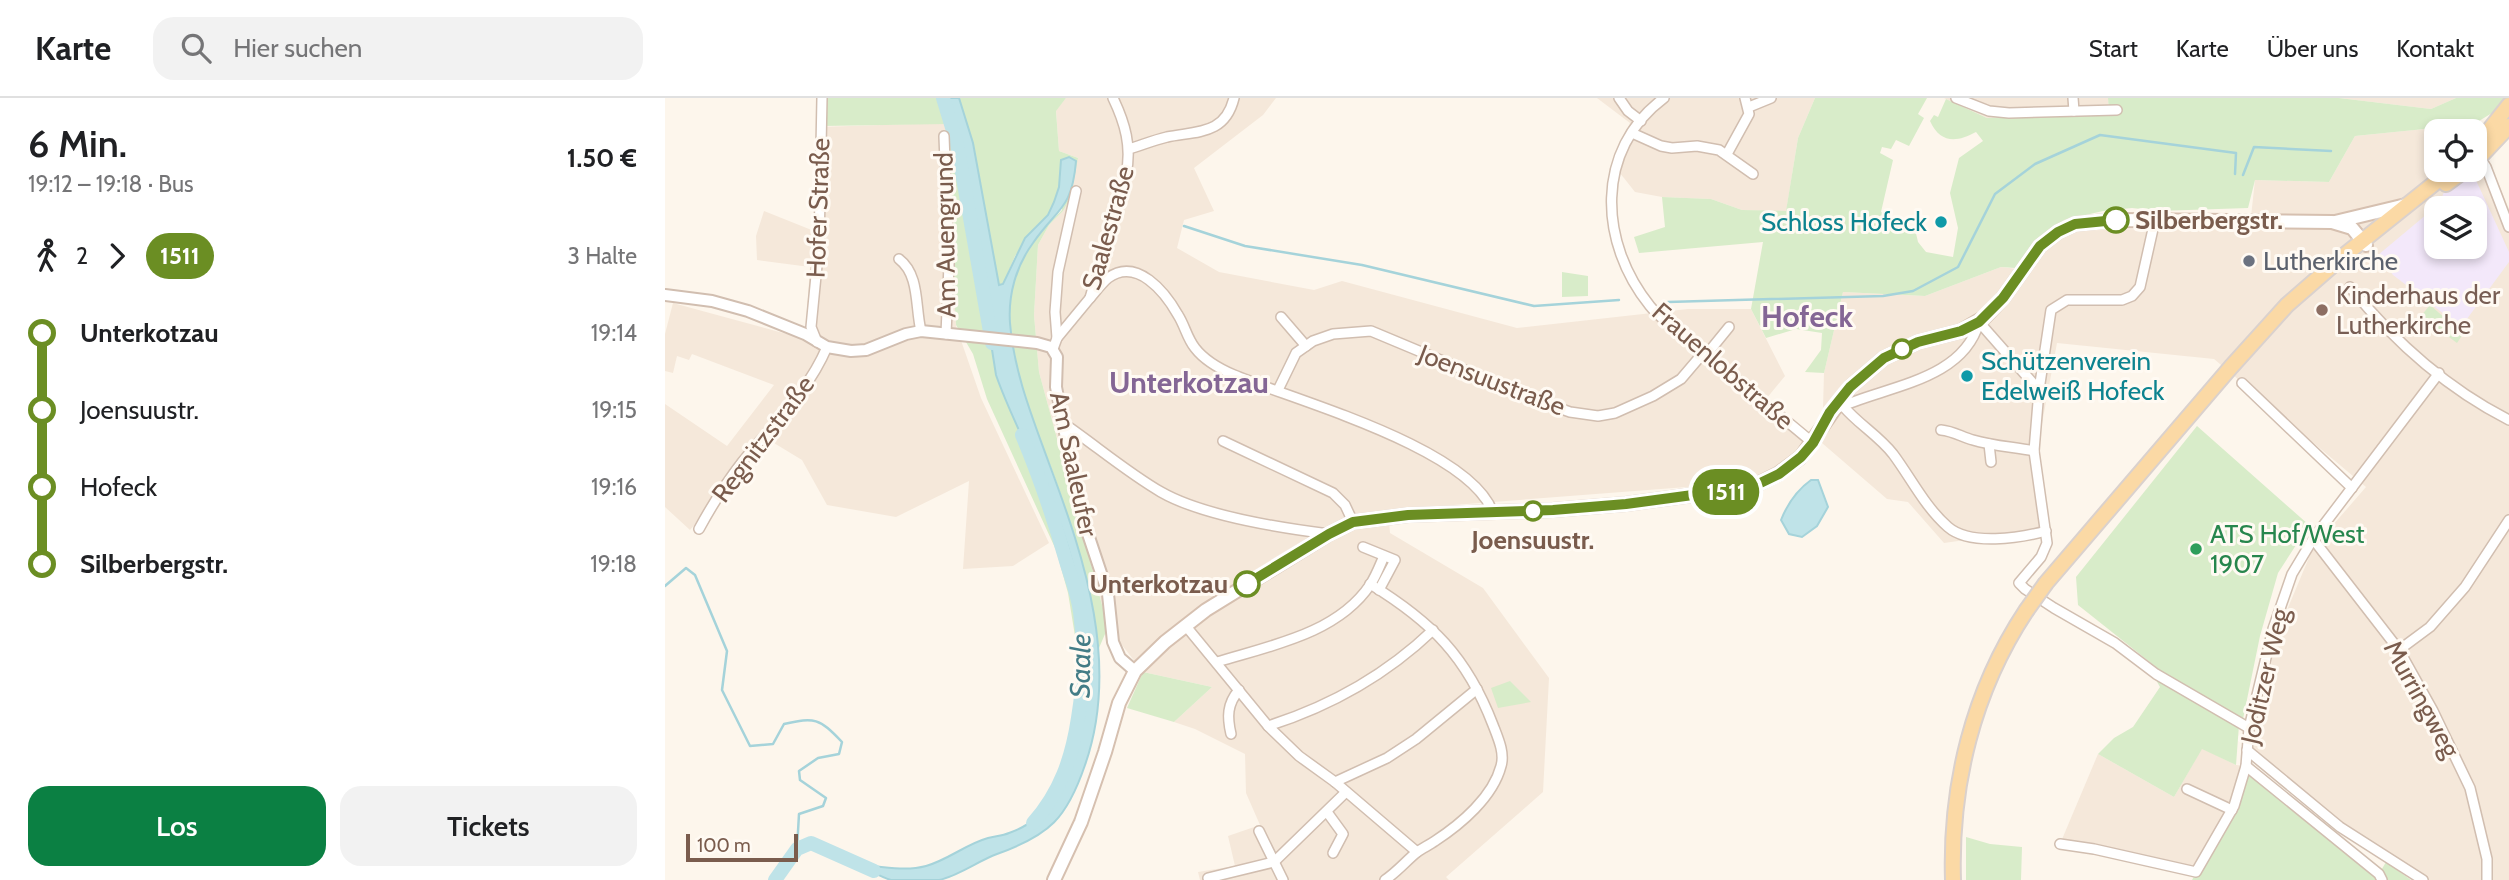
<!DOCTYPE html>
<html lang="de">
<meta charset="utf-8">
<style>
body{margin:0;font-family:Cabin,sans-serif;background:#f2f2f2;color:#202124;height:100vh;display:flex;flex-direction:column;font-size:26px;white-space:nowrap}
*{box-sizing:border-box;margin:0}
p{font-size:23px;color:#757577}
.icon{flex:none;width:38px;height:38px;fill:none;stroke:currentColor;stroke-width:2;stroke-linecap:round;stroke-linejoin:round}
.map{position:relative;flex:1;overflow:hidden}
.panel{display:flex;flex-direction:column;background:#fff;width:665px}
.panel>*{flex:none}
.badge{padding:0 14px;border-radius:23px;font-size:24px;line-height:46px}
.tools{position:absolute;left:1759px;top:21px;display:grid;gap:14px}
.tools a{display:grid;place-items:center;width:63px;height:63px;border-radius:14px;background:#fff;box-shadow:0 4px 10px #0003;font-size:35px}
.scale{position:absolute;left:21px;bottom:18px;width:112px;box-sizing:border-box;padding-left:7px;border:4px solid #7a5c4d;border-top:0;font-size:19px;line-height:24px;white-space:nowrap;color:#7a5c4d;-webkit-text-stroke:5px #fffaf3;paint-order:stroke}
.map>.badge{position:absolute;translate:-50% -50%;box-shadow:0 0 0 4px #fff}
.legs{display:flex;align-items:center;gap:10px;height:77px;padding:0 28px;font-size:23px}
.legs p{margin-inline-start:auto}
.head{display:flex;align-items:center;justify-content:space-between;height:119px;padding:0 28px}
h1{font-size:38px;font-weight:600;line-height:52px}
.button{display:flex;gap:14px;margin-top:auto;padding:14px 28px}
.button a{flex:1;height:80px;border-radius:21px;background:#0b8043;color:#fff;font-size:28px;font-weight:600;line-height:80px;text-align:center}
.button a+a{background:#f2f2f2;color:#202124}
ul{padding:0 28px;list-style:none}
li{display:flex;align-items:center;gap:24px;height:77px;font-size:26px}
li i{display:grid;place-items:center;width:10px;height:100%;margin:0 9px;background:currentColor}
li i::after{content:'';width:18px;height:18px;margin:-9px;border:5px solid;border-radius:50%;background:#fff}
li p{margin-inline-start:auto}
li:first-child i{background:linear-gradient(#0000 50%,currentColor 0)}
li:last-child i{background:linear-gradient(currentColor 50%,#0000 0)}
header{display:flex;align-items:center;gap:42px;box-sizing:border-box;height:98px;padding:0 35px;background:#fff;border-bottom:2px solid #e0e0e0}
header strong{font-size:33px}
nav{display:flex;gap:38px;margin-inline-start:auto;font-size:24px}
.search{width:490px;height:63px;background:#f2f2f2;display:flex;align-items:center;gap:18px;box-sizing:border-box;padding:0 24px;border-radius:21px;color:#757577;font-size:26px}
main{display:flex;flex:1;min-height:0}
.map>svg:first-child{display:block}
.residential{fill:#f5e8da;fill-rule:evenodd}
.education{fill:#f3e8fa;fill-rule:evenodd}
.green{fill:#d8ecc9}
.water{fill:#bfe3e8;stroke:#a5d3da;stroke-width:2}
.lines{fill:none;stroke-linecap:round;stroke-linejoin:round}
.stream{stroke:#a5d3da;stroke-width:2.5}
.river{stroke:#bfe3e8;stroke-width:14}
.minor-casing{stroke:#d1beb0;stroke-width:12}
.tertiary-casing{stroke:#d1beb0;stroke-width:14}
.secondary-casing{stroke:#d6c0b0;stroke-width:16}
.primary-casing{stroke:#dad1cd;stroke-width:18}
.minor{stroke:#fff;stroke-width:9}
.tertiary{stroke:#fff;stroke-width:10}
.secondary{stroke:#fff;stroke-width:12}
.primary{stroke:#fbd9a5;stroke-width:14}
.primary-bridge-casing{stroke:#dad1cd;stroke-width:18;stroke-linecap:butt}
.primary-bridge{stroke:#fbd9a5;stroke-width:14}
.line-1-casing{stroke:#fff;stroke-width:16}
.line-1{stroke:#6b8e23;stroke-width:10}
.stop-1-dot{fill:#fff;stroke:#6b8e23;stroke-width:3.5}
.culture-dot{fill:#0f9aa8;stroke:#fffaf3;stroke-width:2.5}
.worship-dot{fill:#6b7280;stroke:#fffaf3;stroke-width:2.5}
.education-dot{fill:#8d6e63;stroke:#fffaf3;stroke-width:2.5}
.leisure-dot{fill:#2e9e5b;stroke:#fffaf3;stroke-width:2.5}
.labels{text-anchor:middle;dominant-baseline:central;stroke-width:6;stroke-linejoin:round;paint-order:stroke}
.street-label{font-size:26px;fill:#7a5c4d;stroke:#fffaf3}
.stop-label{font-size:26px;font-weight:bold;fill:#7a5c4d;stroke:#fffaf3;text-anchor:start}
.culture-label{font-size:26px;fill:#0d838f;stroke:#fffaf3;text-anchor:end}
.worship-label{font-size:26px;fill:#5b616d;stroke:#fffaf3;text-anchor:start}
.education-label{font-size:26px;fill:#785e54;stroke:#fffaf3;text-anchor:start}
.leisure-label{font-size:26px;fill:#27864d;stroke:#fffaf3;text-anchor:start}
.water-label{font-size:28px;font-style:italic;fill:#437c86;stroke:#fffaf3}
.quarter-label{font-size:30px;font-weight:bold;fill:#846695;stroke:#fffaf3}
</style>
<header>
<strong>Karte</strong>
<div class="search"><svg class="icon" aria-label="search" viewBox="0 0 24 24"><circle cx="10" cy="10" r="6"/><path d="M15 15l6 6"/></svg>Hier suchen</div>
<nav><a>Start</a><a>Karte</a><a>Über uns</a><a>Kontakt</a></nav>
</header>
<main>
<section class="panel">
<div class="head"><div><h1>6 Min.</h1><p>19:12 – 19:18 · Bus</p></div><b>1.50 €</b></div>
<div class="legs"><svg class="icon" aria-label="walk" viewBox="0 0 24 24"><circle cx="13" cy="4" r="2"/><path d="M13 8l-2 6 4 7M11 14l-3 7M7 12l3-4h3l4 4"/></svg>2<svg class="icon" aria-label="forward" viewBox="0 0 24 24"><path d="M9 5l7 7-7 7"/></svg><b class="badge" style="background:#6b8e23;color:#fff">1511</b><p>3 Halte</p></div>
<ul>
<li><i style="color:#6b8e23"></i><b>Unterkotzau</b><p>19:14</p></li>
<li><i style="color:#6b8e23"></i><span>Joensuustr.</span><p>19:15</p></li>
<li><i style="color:#6b8e23"></i><span>Hofeck</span><p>19:16</p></li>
<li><i style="color:#6b8e23"></i><b>Silberbergstr.</b><p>19:18</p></li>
</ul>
<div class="button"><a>Los</a><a>Tickets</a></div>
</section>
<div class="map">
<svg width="1844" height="782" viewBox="0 0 1844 782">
<rect width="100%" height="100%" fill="#fdf6ec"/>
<g class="residential">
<polygon points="401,0 611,0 598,17 529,70 549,113 519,122 512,150 554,174 649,192 677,183 852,230 1023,211 1086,211 1120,278 1097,306 1142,343 1113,371 1087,384 723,412 725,435 818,490 884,580 878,694 781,779 784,782 535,782 533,774 570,768 563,738 595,727 581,695 580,656 530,631 509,624 547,589 478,574 443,529 374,274 369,217 373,147 384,127 398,113 413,60 394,53 391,12"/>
<polygon points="932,0 1150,0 1133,40 1121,114 1077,112 1046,101 997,99 970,94 947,65 965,25"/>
<polygon points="1279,0 1443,0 1444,15 1322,20"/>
<polygon points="1674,0 1791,0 1766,11"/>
<polygon points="283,25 284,118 291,228 316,300 384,445 348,468 298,471 304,383 231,419 162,407 137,362 104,342 25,432 0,409 0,306 62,348 109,287 27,256 24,262 12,258 8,275 0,273 0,236 8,205 140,241 145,169 92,162 91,138 99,113 149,133 152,29"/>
<path d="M1809,26l35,85v671h-96l-160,-129 24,-117 36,-86 53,-61 -152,-128 -157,-16 -19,102 11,83 -105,15 -36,-41 -21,-3 -65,-56 2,-70 19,-81 82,4 76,-29 25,3 23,-26 17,-13 184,-5 5,-46 74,2 26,-46zM1771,33h39v39h-39zM1771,110h39v39h-39z"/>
<polygon points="1537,650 1571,667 1581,668 1569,708 1531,774 1395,746 1433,656 1509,699"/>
</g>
<path class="education" d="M1810,80l34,74v10l-48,65 -68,-52 -15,-20 61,-51 5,-12 19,-12zM1771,110h39v39h-39z"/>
<g class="green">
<path d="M158,0h121c25,66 31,139 42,209 3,17 4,36 8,53 11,47 36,88 54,133 25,63 39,124 39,192l-6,-12 -13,-80 -12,-43 -69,-151 -14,-45 -17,-29 -7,-109 -1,-92 -125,2z"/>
<path d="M294,0h107l-10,13 3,40 19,7 -7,38 -8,15 -14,14 -11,20 -4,70 5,57 69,255 -9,21c-7,-54 -22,-105 -39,-156 -20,-59 -58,-132 -49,-196 4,-35 27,-61 51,-86l-1,-50 -2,27 -5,15 -6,14 -13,11 -20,29 -12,28 -4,1 -26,-142z"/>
<path d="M1150,0h112l-9,16 6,4 -15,28 -13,-6 -5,9 -9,-2 -2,6 13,7 -12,52 34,17 3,13 8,10 27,5 5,-29 -8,-35 9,-35 24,-17 -7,-9c-20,11 -36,11 -46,-11l4,-6 4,2 8,-18 41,19 122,-5 -1,-15h231l92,11 25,-11h49l-8,12 -23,14 -119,12 -26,46 -74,-2 -7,28 -90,3 -26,-3 -29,3 -39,9 -24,18 -25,30 -14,-1 -76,29 -82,-4 -19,81 -19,-1 16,-22 1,-17 -26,-4 -30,9 -15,-29 12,-67 -124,11 -5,-16 31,-10 -3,-30 49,2 31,11 44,1 12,-73z"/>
<polygon points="897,174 923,178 923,198 897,199"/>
<polygon points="1765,207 1798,236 1792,245 1756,218"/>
<polygon points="1532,328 1644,427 1613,475 1595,538 1578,621 1496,573 1413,507 1411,479"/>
<polygon points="478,574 547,589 509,624 462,610"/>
<polygon points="1491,582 1574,627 1571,667 1537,651 1509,699 1433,656 1449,640 1468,629 1495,589"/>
<polygon points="845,583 866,604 833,610 826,590"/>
<polygon points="1581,668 1714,776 1721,764 1746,782 1527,782 1569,708"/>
<polygon points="1301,739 1325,746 1357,749 1356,782 1301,782"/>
</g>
<g class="water">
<path d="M279,0h15l14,45 26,142 4,-1 22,-46 23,-23 6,-13 5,-15 2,-27 8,-3 7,4c-4,49 -19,47 -43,82 -17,23 -25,52 -23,80 4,50 23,96 40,143 35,94 70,199 35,299 -18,53 -35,70 -88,89 -19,7 -39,22 -58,26 -8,0 -19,0 -27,0 -6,0 -15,0 -21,0 -11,-3 -23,-11 -34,-16 22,2 47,8 69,2 22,-6 40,-22 62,-28 7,-2 14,-2 21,-5 41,-14 56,-50 66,-89 5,-19 10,-37 12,-57 7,-58 -16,-142 -40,-196 -17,-39 -37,-76 -51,-116l-35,-222z"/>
<path d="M1146,382h7l10,27 -11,19 -15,11 -13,-3 -8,-14c6,-15 16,-30 30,-40z"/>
</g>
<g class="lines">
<g class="stream">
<polyline points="1578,77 1589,49 1666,53"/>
<polyline points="519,128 580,148 697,167 869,208 954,202"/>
<polyline points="1003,204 1218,198 1248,193 1293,169 1330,96 1370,66 1435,37 1571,55 1570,76"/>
<path d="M0,488l21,-18 9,7 32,76 -5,39 28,56 23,-2 11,-20c31,-7 35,-6 58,18l-3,12 -21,4 -19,13 1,9 26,18 -3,8 -24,8 -2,35"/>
</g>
<g class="river">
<polyline points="278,0 292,46 327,245"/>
<path d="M357,337c18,43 31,81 44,126 5,17 12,34 14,51 5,36 4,70 -2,106 -6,40 -18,75 -45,105"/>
<polyline points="110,782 132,751 146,745 209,773"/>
</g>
<g class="minor-casing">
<g id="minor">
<polyline points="954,0 963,13 976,23"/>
<path d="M999,0c-70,52 -65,145 -14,208 13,16 33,28 49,42 37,32 76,63 114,95"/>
<polyline points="1291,0 1324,13 1344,15 1452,12"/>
<polyline points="1408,0 1409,13"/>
<polyline points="1084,9 1106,0"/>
<polyline points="967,35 996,48 1007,50 1032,48 1054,52 1088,76"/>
<polyline points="279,38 284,167 281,236"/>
<path d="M464,51c13,-4 25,-9 38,-12 30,-6 58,-2 67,-39"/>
<polyline points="1062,56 1084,16 1080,0"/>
<polyline points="1813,57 1821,69 1844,129"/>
<polyline points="1490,122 1475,189 1467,198 1457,202 1402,202 1386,212 1374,292 1369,353 1382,445 1376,459 1354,485 1360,491 1389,510 1450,545 1491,576 1584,630"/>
<path d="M234,161c21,16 16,48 22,72"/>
<path d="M1685,189c44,54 96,101 159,133"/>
<path d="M425,200c6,-7 12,-15 18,-20 29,-21 57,14 70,37 7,11 9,23 17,33 10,13 25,21 39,27 60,25 237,73 259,138"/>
<polyline points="616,219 641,248"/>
<polyline points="1314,224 1374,292"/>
<polyline points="392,240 390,214 393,174 411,93"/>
<polyline points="152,244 146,229 154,147 157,0"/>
<path d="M388,251l4,-11 33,-40 36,-124c6,-27 -1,-51 -13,-76"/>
<polyline points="1042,256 1064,229"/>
<polyline points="1577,285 1687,390"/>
<polyline points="613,292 631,255 648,243 668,236 706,233 871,302 905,314 933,318 950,315 988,298 1016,281 1039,254"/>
<path d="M1178,308c15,18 35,29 50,48 18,24 32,53 55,73 22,19 72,11 98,4"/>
<path d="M1173,310c47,-22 125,-27 141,-86"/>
<path d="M398,325c32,22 65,50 98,69 42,24 120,36 168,42"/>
<path d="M1276,332c12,1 21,7 32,10 20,6 41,7 61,11"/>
<polyline points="558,343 668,395 680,407 688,424"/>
<polyline points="1324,346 1326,364"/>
<path d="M34,431c13,-24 27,-46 44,-68 30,-37 65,-69 84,-114"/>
<polyline points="1648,441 1734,552 1768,613 1805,690 1822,761 1822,782"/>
<polyline points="698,449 730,462 714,492"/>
<path d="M705,486c62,38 97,73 123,141 5,13 12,28 8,41 -8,31 -40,58 -66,75 -6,4 -12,7 -18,11 -11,9 -20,20 -32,28"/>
<polyline points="520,527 603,628 634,658 670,684 752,754"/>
<polyline points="1734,552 1765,529 1800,489 1844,422"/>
<path d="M552,564c52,-16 120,-28 153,-77 6,-9 10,-20 14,-29"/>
<path d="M603,628c63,-20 117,-50 165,-96"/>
<path d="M566,636c-4,-17 -4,-30 8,-44"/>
<polyline points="1582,652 1675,729 1758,782"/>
<polyline points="1581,668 1714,776 1717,782"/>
<polyline points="670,684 722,660 751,641 812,591"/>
<polyline points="1522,691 1567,712"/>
<polyline points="662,714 678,736 668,755"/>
<polyline points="594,733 618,782"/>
<polyline points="1395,746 1429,751 1531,774 1569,708 1581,668 1584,630 1608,531 1627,476 1648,441 1774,275"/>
<polyline points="543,780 609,764 681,694"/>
</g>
</g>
<g class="tertiary-casing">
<polyline id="tertiary" points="0,197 47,203 83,213 140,236 162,249 186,253 201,252 241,236 256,233 372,245 386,249 392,259 391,289 410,386 423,436 443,496 448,544 455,560 470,573"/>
</g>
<g class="secondary-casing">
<g id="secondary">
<polyline points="1670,124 1741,107"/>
<polyline points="389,782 416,724 440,654 454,605 470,573 500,544 541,512 664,436 688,424 743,417 888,412 961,406 1087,389 1113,376 1136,359 1185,289 1219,260 1253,244 1296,233 1320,219 1338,200 1375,148 1393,134 1410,126 1451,122 1667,124 1687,130 1701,147"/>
</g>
</g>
<g class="primary-casing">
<g id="primary">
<polyline points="1810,50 1844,7"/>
<polyline points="1810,64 1844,28"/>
<polyline points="1781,86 1800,72"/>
<polyline points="1381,485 1566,269 1622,207 1676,160 1786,72"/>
<path d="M1288,782c-3,-95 20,-189 73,-269"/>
</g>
</g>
<use href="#minor" class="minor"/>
<use href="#tertiary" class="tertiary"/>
<use href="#secondary" class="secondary"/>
<use href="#primary" class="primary"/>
<g class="primary-bridge-casing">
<polyline id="primary-bridge" points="1361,513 1381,485"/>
</g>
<use href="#primary-bridge" class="primary-bridge"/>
</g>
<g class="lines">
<g class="line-1-casing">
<polyline id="line-1" points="582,486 664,436 688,424 743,417 888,412 961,406 1087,389 1114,376 1136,359 1148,345 1165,314 1185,289 1219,260 1253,244 1296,233 1314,224 1338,200 1375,148 1393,134 1410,126 1451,122"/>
</g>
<use href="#line-1" class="line-1"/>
</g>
<g class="stop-1-dot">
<circle cx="1451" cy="122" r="12"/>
<circle cx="1237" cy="251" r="9"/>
<circle cx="868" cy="413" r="9"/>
<circle cx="582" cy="486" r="12"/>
</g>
<g class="culture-dot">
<circle cx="1276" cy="124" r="7"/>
<circle cx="1302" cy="278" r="7"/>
</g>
<circle class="worship-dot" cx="1584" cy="163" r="7"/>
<circle class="education-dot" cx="1657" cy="212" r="7"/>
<circle class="leisure-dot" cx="1531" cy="451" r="7"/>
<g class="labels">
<g class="street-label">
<text transform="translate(153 110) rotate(-88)">Hofer Straße</text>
<text transform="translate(443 130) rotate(-74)">Saalestraße</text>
<text transform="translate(280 137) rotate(-91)">Am Auengrund</text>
<text transform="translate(1058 268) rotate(41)">Frauenlobstraße</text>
<text transform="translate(827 282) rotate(21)">Joensuustraße</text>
<text transform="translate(98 341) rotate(-53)">Regnitzstraße</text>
<text transform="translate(409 366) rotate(78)">Am Saaleufer</text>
<text transform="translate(1600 578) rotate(-77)">Joditzer Weg</text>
<text transform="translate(1757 601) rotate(61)">Murringweg</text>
</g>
<g class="stop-label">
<text x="1470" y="122">Silberbergstr.</text>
<text x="868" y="442" text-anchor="middle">Joensuustr.</text>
<text x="563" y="486" text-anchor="end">Unterkotzau</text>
</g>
<g class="culture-label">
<text x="1262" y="124">Schloss Hofeck</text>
<text x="1316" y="263" text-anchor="start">Schützenverein<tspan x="1316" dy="30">Edelweiß Hofeck</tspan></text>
</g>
<g class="worship-label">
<text x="1598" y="163">Lutherkirche</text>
</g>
<g class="education-label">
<text x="1671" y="197">Kinderhaus der<tspan x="1671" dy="30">Lutherkirche</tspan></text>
</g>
<g class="leisure-label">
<text x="1545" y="436">ATS Hof/West<tspan x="1545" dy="30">1907</tspan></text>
</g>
<g class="water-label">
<text transform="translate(415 568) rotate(-89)">Saale</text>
</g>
<g class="quarter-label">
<text x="1142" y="218">Hofeck</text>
<text x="524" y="284">Unterkotzau</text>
</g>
</g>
</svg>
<div class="tools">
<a><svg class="icon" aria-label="locate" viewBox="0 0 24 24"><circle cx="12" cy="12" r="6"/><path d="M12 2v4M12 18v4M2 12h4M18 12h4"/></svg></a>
<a><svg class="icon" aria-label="layers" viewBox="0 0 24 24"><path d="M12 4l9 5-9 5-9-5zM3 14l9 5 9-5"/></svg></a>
</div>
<div class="scale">100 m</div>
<b class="badge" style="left:1061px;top:394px;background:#6b8e23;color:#fff">1511</b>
</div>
</main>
